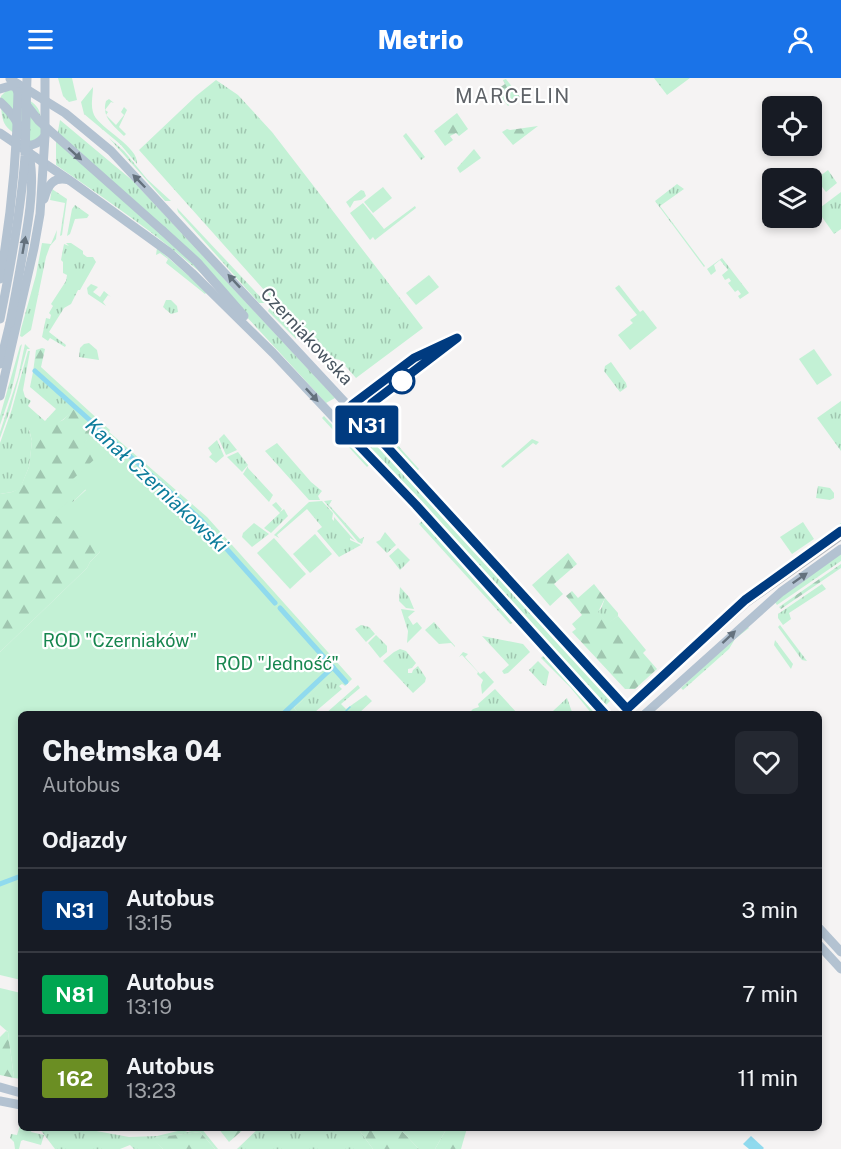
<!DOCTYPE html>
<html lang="pl">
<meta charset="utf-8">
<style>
body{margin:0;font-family:"Public Sans",sans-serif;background:#242831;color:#f1f3f6;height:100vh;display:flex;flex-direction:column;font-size:22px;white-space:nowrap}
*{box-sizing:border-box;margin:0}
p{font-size:20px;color:#9ea1a6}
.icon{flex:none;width:33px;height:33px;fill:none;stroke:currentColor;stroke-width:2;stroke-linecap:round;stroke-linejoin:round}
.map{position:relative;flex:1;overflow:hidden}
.details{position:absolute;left:18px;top:633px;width:804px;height:420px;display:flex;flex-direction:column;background:#171b24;border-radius:9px;box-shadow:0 3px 9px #0003}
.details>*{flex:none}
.badge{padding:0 12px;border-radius:4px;font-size:21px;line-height:39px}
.tools{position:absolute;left:762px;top:18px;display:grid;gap:12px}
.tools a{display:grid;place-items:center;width:60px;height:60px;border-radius:9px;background:#171b24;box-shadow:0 3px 9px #0003;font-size:30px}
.map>.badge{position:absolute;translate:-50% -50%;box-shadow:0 0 0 3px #fff}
h2{padding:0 24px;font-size:22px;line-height:54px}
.round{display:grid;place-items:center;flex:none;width:63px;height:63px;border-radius:9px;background:#242831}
.overview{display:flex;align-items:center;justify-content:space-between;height:102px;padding:0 24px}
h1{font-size:28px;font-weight:800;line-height:45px}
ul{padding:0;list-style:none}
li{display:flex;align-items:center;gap:18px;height:84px;padding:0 24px;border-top:2px solid #363941}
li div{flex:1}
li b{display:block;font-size:22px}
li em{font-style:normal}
li .badge{min-width:66px;font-weight:700;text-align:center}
header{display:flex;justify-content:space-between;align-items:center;height:78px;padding:0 24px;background:#1a73e8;color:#fff;font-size:27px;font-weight:800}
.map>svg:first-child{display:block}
.grass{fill:url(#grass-tufts)}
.forest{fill:url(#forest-firs)}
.garden{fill:#c3f1d5}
.water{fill:#90daee}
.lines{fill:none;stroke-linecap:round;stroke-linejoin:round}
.stream{stroke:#90daee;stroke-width:1.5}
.canal{stroke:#90daee;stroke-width:5}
.major{stroke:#b3c2d1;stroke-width:9}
.tram{stroke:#b5b8bd;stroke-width:1.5}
.major-bridge{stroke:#b3c2d1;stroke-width:9}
.oneway{fill:#64717d}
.line-casing{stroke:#fff;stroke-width:14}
.line{stroke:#003b80;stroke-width:9}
.stop-dot{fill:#fff;stroke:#003b80;stroke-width:3}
.labels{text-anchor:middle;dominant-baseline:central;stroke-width:4.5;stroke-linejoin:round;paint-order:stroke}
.street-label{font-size:18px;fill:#4a5661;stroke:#fff}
.park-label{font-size:18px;fill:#17864f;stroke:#fff}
.neighbourhood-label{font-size:20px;letter-spacing:1.5px;fill:#5f6368;stroke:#fff}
.water-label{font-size:20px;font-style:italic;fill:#0c7c9b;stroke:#fff}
</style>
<header><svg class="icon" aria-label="menu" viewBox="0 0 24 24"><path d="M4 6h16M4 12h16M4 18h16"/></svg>Metrio<svg class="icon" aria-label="person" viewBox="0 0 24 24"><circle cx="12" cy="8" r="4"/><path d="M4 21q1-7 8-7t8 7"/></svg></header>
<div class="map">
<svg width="841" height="1071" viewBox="0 0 841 1071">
<defs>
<pattern id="grass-tufts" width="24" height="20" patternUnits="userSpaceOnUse" patternTransform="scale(1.5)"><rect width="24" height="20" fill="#c3f1d5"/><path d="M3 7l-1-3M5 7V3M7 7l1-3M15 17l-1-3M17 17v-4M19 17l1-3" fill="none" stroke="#a0c6b0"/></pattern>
<pattern id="forest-firs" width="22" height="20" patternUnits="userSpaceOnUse" patternTransform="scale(1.5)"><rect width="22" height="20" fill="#c3f1d5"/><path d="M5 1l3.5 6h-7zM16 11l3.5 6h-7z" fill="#a0c6b0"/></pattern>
</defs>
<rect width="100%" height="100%" fill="#f5f3f3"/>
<g class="grass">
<polygon points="58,0 72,0 77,22 69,24 63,18"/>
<polygon points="654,0 690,0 667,17"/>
<polygon points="216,2 238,17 272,54 423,250 356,300 340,282 323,278 139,72 196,18"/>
<path d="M93,9c0,9 -3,18 1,28 7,14 45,32 43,49l-17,-20 -36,-30 -3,-12z"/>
<path d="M12,12c25,15 30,13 30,45l-12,8c-26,-16 -29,-15 -29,-47l5,-5z"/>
<path d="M109,21l5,4 -3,-1 -6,8 3,2 -2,3 10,10 8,-10 -3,-3 3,-5 3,3 -8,17 7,7 -2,2c-10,-10 -23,-19 -18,-35z"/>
<path d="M60,42l73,61 202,217 -9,5 -81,-88 -56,-56 23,24c-48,-44 -102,-81 -156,-118v-23z"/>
<polygon points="406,55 425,79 421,82 403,58"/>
<polygon points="109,60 124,73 147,101 171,123 165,123"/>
<polygon points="474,71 481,80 460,95 457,90"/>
<polygon points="828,92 837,105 826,114 816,101"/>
<polygon points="677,106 684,111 660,128 705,188 704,189 655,123"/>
<polygon points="52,111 67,121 62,157 60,158 65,125 50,122"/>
<polygon points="361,112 364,113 366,118 361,122 354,123 350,130 346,124"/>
<polygon points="841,114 841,151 834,156 817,132"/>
<polygon points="75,127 89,137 87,140 75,141 70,156 67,158 72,131"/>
<polygon points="177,130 266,225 259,225 178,134"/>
<polygon points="57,152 56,161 50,168 46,179 31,252 22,259 20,258 21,251 36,197 42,165 51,166"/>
<polygon points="66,165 71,165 83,173 83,176 87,179 93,179 96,184 80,212 78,212 71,226 64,230 49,254 66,267 65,269 50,260 48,263 42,259 46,240 50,241 51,237 49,235 53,228 51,226 66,203 67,197 63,195 63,184 61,182 64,166 69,168"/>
<polygon points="157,170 207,214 205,216 166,185 168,181 160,175 156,177"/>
<polygon points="722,180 749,215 740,221 738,218 741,216 738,212 735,214 728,205 731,203 729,200 725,202 722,197 728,192 720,182 714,187 716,193 711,197 707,191"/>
<polygon points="91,206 98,209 93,214 100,219 104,213 111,219 108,217 103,224 106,228 88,216 87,210"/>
<polygon points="166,222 171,222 177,228 178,234 171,236 163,229"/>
<polygon points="270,229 296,257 296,261 268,233"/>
<polygon points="89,265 97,272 99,282 79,279 80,270 84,266"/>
<polygon points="22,266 11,315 0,347 0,338 20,268"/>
<polygon points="25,266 30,271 27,271 10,332 0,360 0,354 18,299"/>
<path d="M28,273h2l-7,39 2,7 6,4 -3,5 17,15 11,-12 -26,-22 3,-15 42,37c-8,7 -16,16 -26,17 -8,1 -12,0 -20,4l3,11 -3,26 -9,22 -8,3 -12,2v-51l12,-34z"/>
<polygon points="611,284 626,305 627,309 620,314 604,293 605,288"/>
<polygon points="841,323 841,373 817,340"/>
<polygon points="324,338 369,387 367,389 322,340"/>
<polygon points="353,340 612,621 606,627 355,356 352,346"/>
<polygon points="371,341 376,343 419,391 417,393"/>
<polygon points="224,356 237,372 226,377 219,361"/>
<polygon points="532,361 539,364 536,367 533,365 503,390 501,388"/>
<polygon points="217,362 224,378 216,385 209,379 212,376 208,370"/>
<polygon points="277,365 311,404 322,413 318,418 320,422 309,422 265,373"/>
<polygon points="238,374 248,387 242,394 227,379"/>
<polygon points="248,388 248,390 273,417 269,424 243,396"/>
<polygon points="818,408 830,410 834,415 834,420 830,422 816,420"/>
<polygon points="332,422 329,427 360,461 364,459 362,466 358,464 324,423"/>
<polygon points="322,423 333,435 332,441 334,443 334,439 355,463 350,460 350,462 361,467 339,479 317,453 322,449 307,431 277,457 279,460 274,457 309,424"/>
<polygon points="276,424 282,431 280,434 284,431 288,438 271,455 264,450 280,435 272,427"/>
<polygon points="422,443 494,521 512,545 510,546 419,446"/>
<polygon points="803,444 814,461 792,476 780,459"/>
<polygon points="254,445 269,456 252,469 242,459 243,455"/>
<polygon points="385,454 396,467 387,475 376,464 380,462"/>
<polygon points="398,470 410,482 400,492 389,478"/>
<polygon points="841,475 841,483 777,527 774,523"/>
<polygon points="822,506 826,511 789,535 791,541 783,547 778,540 778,536"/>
<polygon points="400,509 409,519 414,531 406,530 399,523"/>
<polygon points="605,520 618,535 618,538 608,546 597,533 601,531"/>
<polygon points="401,531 415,533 408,539 413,547 417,544 422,550 407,565 408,553"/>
<polygon points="434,544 455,568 455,569 451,565 439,566 425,552"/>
<polygon points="361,547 369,549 375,556 366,564 355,551"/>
<polygon points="780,547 807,583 802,582 778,549"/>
<polygon points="747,548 749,550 735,561 729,571 683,612 681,610"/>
<polygon points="376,557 387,568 387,574 380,580 368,565"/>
<polygon points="482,558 523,566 530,574 508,595 504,596 502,593 509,587"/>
<polygon points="775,562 793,586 791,591 774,567"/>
<polygon points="400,571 406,573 416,585 412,590 408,591 408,595 412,595 413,592 418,588 426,600 425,604 413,615 383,583 394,574"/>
<polygon points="463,574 468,576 465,579 480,596 484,593 494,604 482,616 481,607 483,602 477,596 478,594 462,577 459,579"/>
<polygon points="543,578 552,585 597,635 592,636 570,609 541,580"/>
<polygon points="538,583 549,594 546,608 543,607 529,592"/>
<polygon points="334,595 345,608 342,606 339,608 342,611 315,634 313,633 310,636 299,636 294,630"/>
<polygon points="358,607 360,610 341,626 346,631 366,617 372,623 358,636 325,636"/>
<polygon points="495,611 518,636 468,636 473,631 479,629 478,626"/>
<polygon points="567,620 572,634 556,636 553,633"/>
<polygon points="21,1044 21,1050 32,1050 31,1054 44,1057 41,1067 23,1062 21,1063 19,1071 15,1071 14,1064 10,1060 11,1056 17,1057"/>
<polygon points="39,1050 80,1050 129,1059 157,1058 182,1052 188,1054 194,1052 194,1050 201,1050 218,1071 215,1071 200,1054 153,1060 163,1071 134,1071 130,1067 120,1071 55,1071"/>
<polygon points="259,1050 399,1050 359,1052 373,1071 237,1071"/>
</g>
<g class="forest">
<polygon points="506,1 520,19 508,28 496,12 505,6 503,2"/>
<polygon points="457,35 468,51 459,58 456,55 450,58 453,62 445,68 434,53"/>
<polygon points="538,48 513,67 502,54 507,51 510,52"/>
<polygon points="42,270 45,271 41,289 102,345 84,366 98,378 86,411 73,424 100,474 90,484 87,490 0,574 0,416 12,414 20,410 29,389 32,363 29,351 32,348 52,347 63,342 74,331 33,294 36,272"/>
<polygon points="841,445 841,450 761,506 759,504"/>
<polygon points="568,475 577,486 554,506 563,516 550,528 532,507"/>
<polygon points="841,486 841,490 781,531 779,529"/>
<polygon points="594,506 605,520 598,534 608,545 618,538 646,572 643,575 657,591 635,611 625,611 572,554 576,551 572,546 582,537 566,518 572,513 578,520"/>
<polygon points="6,953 8,954 14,1000 0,997 0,959"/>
<polygon points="218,1050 245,1050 229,1064"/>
<polygon points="399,1050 419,1071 373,1071 359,1052"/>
<polygon points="447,1050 467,1050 461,1071 435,1071"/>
<polygon points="200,1054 215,1071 163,1071 152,1060"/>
</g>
<g class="garden">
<polygon points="383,109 392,120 373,135 364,124"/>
<polygon points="363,125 384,151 415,128 416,130 375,162 373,159 370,162 350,135"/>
<polygon points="429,197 439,209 416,227 406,215"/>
<polygon points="619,207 640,234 643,232 657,250 630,272 618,257 633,245 630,242 637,237 615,210"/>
<polygon points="814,271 832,297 817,307 799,281"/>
<polygon points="102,345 110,352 109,354 207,439 352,601 345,608 334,596 294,630 299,636 21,636 21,902 0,897 0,574 87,490 90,484 100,474 54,436 70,422 73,424 86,412 73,401 97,379 83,366"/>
<polygon points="315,456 332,476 310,495 293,476"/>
<polygon points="274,460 306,496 290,511 257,475"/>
<polygon points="0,910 21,915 21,1001 14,1000 8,954 0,947"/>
<polygon points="399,1050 447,1050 435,1071 419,1071"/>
</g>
<polygon class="water" points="751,1058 764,1070 763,1071 749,1071 743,1066"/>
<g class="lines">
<polyline class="stream" points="343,636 350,629"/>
<g class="canal">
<polyline points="35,293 200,441 275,525"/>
<polyline points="280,530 346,604"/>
<polyline points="283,636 333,589"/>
<polyline points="0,806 21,798"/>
</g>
<g class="major">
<polyline points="10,1 65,35 111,73 474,463 630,636"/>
<polyline points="0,11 10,8 19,8"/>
<polyline points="0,55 72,104 170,175 192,195 273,275 416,427 605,636"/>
<path d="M19,66c11,3 19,1 26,-8"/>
<path d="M44,121c4,-14 9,-23 25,-19"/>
<polyline points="163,153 197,184 244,238"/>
<polyline points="0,286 10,245"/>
<polyline points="0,318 34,170 40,136 45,58 45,0"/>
<polyline points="624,634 745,522 841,453"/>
<polyline points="645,636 781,514 841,471"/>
<polyline points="819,850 841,874"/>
<polyline points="819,867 841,891"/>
<polyline points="0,1009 21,1015"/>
<polyline points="0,1023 21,1027"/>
</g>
<polyline class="tram" points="645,622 748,528 841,462"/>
<g class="major-bridge">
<polyline points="11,0 21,20 39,43 163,153"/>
<path d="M0,24c42,37 33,94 24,144 -4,25 -9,51 -14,77"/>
<path d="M0,201c11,-62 17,-124 18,-187"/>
<path d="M0,241c11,-54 21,-108 25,-163 1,-26 1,-52 2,-78"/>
</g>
</g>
<defs><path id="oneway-solid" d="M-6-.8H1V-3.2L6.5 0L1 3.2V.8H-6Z" transform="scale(1.5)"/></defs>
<g class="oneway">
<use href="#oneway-solid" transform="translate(75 76) rotate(42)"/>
<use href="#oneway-solid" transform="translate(139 103) rotate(-134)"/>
<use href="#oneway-solid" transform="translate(24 167) rotate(-80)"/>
<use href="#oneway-solid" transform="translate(234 203) rotate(-133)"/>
<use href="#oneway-solid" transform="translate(312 317) rotate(47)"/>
<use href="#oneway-solid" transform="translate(800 500) rotate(-35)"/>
<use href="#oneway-solid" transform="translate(729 559) rotate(-43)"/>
</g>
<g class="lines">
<g class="line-casing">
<polyline id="line" points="605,636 416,427 350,358 348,339 350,329 353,326 414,280 457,260 372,325 367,333 366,346 627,631 745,522 841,453"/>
</g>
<use href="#line" class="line"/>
</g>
<circle class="stop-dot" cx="402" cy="303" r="12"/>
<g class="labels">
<g class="street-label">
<text transform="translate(307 258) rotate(47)">Czerniakowska</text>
</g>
<g class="park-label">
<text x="120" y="562">ROD "Czerniaków"</text>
<text x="277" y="585">ROD "Jedność"</text>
</g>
<g class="neighbourhood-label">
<text x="513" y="18">MARCELIN</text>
</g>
<g class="water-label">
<text transform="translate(157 407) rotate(43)">Kanał Czerniakowski</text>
</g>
</g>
</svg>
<div class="tools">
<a><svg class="icon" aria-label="locate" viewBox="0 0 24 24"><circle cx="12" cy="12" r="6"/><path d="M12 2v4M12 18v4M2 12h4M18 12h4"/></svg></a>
<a><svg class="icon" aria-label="layers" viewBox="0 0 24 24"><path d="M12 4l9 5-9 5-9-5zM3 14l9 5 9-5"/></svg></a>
</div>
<b class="badge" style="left:367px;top:347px;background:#003b80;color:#fff">N31</b>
<section class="details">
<div class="overview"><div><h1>Chełmska 04</h1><p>Autobus</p></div><a class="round"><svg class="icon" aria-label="heart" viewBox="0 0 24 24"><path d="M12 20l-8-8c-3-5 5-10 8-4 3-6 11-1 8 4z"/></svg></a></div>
<h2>Odjazdy</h2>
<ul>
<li><span class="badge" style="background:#003b80;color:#fff">N31</span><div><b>Autobus</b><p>13:15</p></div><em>3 min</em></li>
<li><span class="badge" style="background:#00a651;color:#fff">N81</span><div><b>Autobus</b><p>13:19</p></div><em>7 min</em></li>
<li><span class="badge" style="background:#6b8e23;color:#fff">162</span><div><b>Autobus</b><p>13:23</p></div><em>11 min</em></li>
</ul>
</section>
</div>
